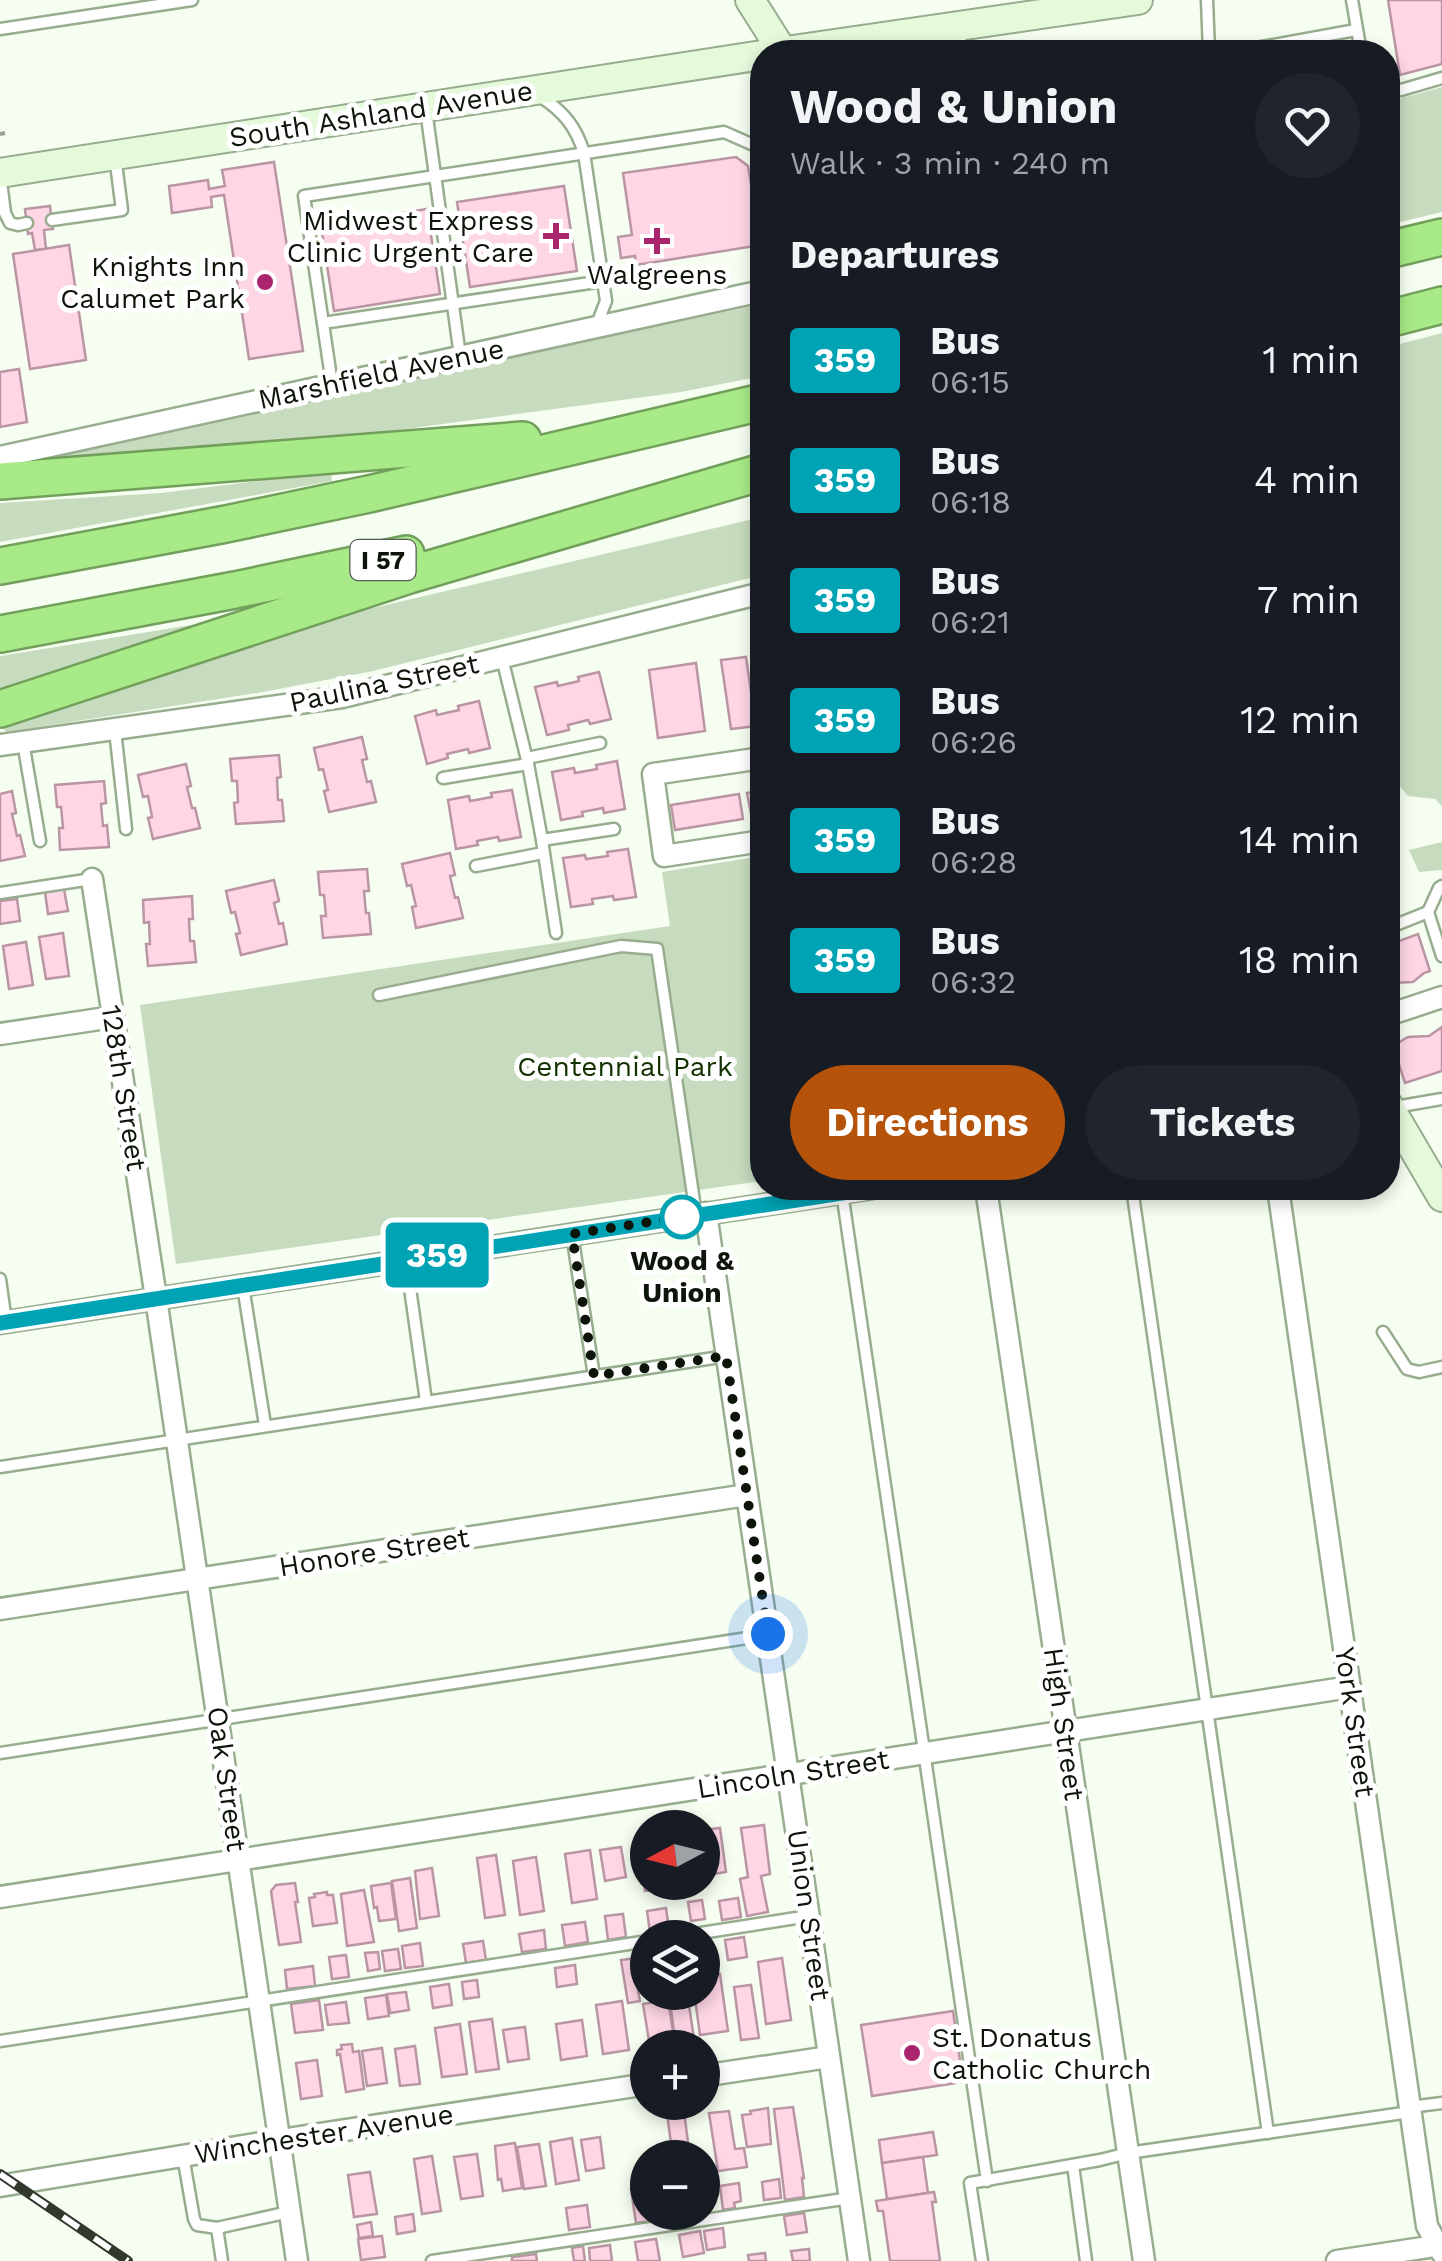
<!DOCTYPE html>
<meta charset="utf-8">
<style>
body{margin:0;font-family:"Work Sans",sans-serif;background:#20242c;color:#f1f3f6;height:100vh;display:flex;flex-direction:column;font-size:38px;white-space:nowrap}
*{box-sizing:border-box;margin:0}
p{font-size:32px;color:#9ea1a6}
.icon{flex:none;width:55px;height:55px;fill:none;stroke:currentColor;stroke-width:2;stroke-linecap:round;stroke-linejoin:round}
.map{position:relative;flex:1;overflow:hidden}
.drawer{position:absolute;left:750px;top:40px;width:650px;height:1160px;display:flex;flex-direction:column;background:#171b24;border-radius:40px;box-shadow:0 5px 15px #0003}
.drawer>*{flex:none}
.badge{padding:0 20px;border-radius:8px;font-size:35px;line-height:65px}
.needle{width:65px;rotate:263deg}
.buttons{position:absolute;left:630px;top:1810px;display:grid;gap:20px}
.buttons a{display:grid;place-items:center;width:90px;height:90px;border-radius:50%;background:#171b24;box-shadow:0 5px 15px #0003;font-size:50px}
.you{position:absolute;width:50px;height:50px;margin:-25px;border:8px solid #fff;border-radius:50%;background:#1a73e8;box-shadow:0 0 0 15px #1a73e833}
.map>.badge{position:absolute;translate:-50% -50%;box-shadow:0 0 0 5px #fff}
h2{padding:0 40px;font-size:38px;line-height:90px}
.round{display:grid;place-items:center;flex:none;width:105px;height:105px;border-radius:52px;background:#20242c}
.head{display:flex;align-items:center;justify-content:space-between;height:170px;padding:0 40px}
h1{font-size:48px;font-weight:700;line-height:75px}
.cta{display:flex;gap:20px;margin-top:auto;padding:20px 40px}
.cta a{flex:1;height:115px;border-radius:60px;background:#b45309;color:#fff;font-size:40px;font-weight:700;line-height:115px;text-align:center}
.cta a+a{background:#20242c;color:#f1f3f6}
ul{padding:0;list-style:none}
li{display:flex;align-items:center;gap:30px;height:120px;padding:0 40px}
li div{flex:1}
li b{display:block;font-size:38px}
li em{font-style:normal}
li .badge{min-width:110px;font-weight:700;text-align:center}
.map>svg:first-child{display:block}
.green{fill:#c7dbbe}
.building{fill:#fed6e6;stroke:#ba95a4;stroke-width:2.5}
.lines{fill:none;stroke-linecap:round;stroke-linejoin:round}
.lane-casing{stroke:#98ad8f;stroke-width:15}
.street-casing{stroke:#98ad8f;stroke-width:25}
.secondary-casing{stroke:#98ad8f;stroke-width:32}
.highway-casing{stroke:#729f5b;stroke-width:40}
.path{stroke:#97a094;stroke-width:4;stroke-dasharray:8 5;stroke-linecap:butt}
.lane{stroke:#fff;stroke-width:10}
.street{stroke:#fff;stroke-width:20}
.secondary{stroke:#e5f9db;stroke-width:28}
.highway{stroke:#a8ea87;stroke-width:35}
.rail-casing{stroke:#31392e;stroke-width:10}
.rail{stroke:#fff;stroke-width:6;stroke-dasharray:19;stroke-linecap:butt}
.line-casing{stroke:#fff;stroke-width:22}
.line{stroke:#00a3b4;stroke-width:15}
.walk{stroke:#0d150a;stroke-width:10;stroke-dasharray:0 18}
.poi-dot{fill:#aa256e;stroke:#fff;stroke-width:4}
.stop-dot{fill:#fff;stroke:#00a3b4;stroke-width:5}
.labels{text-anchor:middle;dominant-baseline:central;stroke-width:10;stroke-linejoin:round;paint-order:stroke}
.shield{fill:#fff;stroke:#565b54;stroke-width:2.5}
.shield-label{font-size:25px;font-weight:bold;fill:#0d150a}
.street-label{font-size:28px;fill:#0d150a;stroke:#fff}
.poi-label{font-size:28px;fill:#0d150a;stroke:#fff;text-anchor:end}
.park-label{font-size:28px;fill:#143200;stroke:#fff}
.stop-label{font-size:28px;font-weight:bold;fill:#0d150a;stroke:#fff}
</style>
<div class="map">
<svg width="1442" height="2261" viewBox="0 0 1442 2261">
<rect width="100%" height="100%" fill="#f5fef1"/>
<g class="green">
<polygon points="1442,87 1442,212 1388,225 1388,102"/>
<polygon points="762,304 762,376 681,392 323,440 6,464"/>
<polygon points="1442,333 1442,806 1435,799 1408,796 1388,772 1388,347"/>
<polygon points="331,472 332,481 0,542 0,503 161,493"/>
<polygon points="762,517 762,575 373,671 263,692 7,732 0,726 0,724 326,619"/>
<polygon points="272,612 0,700 0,656"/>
<polygon points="1442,842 1442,870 1419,872 1409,850"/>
<polygon points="762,856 762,1181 176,1264 140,1005 670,926 662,872"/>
</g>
<g class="building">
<polygon points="1388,0 1442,0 1442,64 1400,75"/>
<polygon points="736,157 748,166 761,245 636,265 635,256 621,258 618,237 632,235 623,173"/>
<polygon points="274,162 303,351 249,359 224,195 211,197 212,207 172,213 169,186 208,180 209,189 225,186 222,170"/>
<polygon points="564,186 577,271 470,287 457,202"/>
<polygon points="50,206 53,229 44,230 46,249 35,250 32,233 28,234 25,209"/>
<polygon points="427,209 440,294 334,311 321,226"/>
<polygon points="69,245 86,360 30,369 13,254"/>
<polygon points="19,369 27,422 0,427 0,372"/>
<polygon points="746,657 756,726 731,729 721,660"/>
<polygon points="696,663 705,731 658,738 649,670"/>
<polygon points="599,672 611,719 590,724 588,720 568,725 569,730 547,735 535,687 557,682 558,686 579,681 578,677"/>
<polygon points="479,701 490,748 469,753 468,749 447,754 448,758 427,764 415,716 436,710 437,715 459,710 458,706"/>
<polygon points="362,737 367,759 362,760 367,782 371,781 376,802 329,812 324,791 328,790 323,769 319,770 314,748"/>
<polygon points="279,755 281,777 277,778 278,800 282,800 284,821 236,824 234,803 238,802 237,781 232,781 230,759"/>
<polygon points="617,761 625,809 604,813 603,808 582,812 583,816 561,820 552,772 574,768 575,773 597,769 596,765"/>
<polygon points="186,764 191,786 187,787 192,808 195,808 200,828 153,839 148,818 152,817 148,796 143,797 138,775"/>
<polygon points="104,781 106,803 101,804 103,826 107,825 109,847 60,850 59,828 63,828 61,807 57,807 55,785"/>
<polygon points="512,790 521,837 499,841 498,837 477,841 478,845 456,849 448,800 469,796 470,801 492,797 491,793"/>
<polygon points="762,790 762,817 752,819 747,793"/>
<polygon points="12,791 16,813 12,814 17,836 20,835 25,856 0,861 0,794"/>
<polygon points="739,794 743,819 675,830 671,805"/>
<polygon points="628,849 636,897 614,900 613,896 592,899 593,904 571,907 563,858 585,855 586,859 608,856 607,852"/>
<polygon points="450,853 455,875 450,876 455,898 458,897 463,918 416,928 412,907 416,906 411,885 407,886 402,864"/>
<polygon points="367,869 369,891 364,891 366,913 369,913 371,934 323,938 321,916 326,916 324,895 320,895 318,872"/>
<polygon points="274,880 279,901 274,903 279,924 283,923 287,944 241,955 236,934 240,933 235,912 231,913 226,891"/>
<polygon points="64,889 68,911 48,914 45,892"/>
<polygon points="192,896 193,919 189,919 190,941 194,941 196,962 148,966 146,944 150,944 149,922 144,923 143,900"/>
<polygon points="17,899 20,921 0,924 0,901"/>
<polygon points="63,933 69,976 46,979 39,937"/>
<polygon points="1418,934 1430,971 1424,973 1413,982 1392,983 1388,986 1388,945"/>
<polygon points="26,942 33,985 9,989 3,946"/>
<polygon points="1442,1027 1442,1071 1405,1083 1393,1046 1408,1037 1429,1036"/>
<polygon points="764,1825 770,1874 761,1876 768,1912 747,1916 740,1879 748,1877 741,1828"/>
<polygon points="720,1828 726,1872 707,1875 702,1830"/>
<polygon points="648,1836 648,1882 665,1882 666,1889 645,1891 644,1884 642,1884 637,1838"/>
<polygon points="621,1847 626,1877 605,1881 600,1850"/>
<polygon points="590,1850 597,1899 572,1903 565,1854"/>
<polygon points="496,1855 505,1915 485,1918 477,1858"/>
<polygon points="536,1857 544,1911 520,1915 513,1861"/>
<polygon points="432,1868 439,1916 420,1919 415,1871"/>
<polygon points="410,1878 417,1928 399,1931 392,1881"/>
<polygon points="295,1883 298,1902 295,1902 301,1942 279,1945 271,1891 276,1885"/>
<polygon points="391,1883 396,1919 379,1921 377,1907 374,1908 371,1886"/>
<polygon points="364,1890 374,1942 347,1946 341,1894"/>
<polygon points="327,1892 327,1895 333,1895 337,1923 313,1926 309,1898 315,1897 314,1894"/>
<polygon points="738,1898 741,1917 722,1920 719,1901"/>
<polygon points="702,1900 705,1919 691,1921 688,1902"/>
<polygon points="666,1908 669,1929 650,1932 647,1911"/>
<polygon points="623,1914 626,1937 608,1940 605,1916"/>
<polygon points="585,1922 588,1942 565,1946 562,1925"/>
<polygon points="544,1930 546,1949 522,1952 519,1934"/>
<polygon points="744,1937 747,1957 728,1960 725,1940"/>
<polygon points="483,1941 486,1960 466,1963 463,1944"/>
<polygon points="420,1943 423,1966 405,1968 402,1946"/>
<polygon points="398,1949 401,1969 385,1971 382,1951"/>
<polygon points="378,1952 380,1969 368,1971 365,1953"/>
<polygon points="346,1955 349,1977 332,1979 329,1957"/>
<polygon points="643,1957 648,1988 638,1990 640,2001 628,2003 621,1960"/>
<polygon points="782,1958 791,2020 766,2024 758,1962"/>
<polygon points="575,1965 577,1984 557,1987 555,1968"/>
<polygon points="313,1966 315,1986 287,1989 285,1970"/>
<polygon points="720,1974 728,2031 700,2035 694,1992 702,1992 702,1977"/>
<polygon points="477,1980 479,1997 464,1999 462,1982"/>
<polygon points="449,1984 452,2005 433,2008 430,1987"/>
<polygon points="751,1985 759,2038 741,2040 734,1987"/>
<polygon points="406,1992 409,2010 390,2013 387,1994"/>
<polygon points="386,1995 389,2016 368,2019 365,1998"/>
<polygon points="688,1999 695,2045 676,2047 670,2001"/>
<polygon points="319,2000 323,2030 295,2033 291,2004"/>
<polygon points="668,2000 675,2044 650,2047 643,2004"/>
<polygon points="622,2001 629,2050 603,2054 596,2005"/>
<polygon points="346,2002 349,2023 328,2025 325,2005"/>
<polygon points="953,2011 963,2082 872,2096 861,2025"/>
<polygon points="492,2019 499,2069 476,2072 469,2022"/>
<polygon points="582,2020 587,2056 561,2060 556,2024"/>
<polygon points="460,2024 467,2074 442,2077 435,2028"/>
<polygon points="525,2027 529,2059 508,2062 503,2030"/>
<polygon points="352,2044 353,2052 359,2051 364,2089 346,2092 340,2054 337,2055 337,2050 342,2049 341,2045"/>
<polygon points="415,2046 420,2084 400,2086 395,2049"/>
<polygon points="382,2048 387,2083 367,2086 362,2051"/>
<polygon points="317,2060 322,2096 301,2099 296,2063"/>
<polygon points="793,2107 804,2178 802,2178 804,2197 785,2200 774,2109"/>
<polygon points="768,2108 771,2144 747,2147 742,2115 751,2114 750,2111"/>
<polygon points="684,2111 690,2158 673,2158 667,2114"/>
<polygon points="729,2111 735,2149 744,2148 747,2167 718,2171 709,2113"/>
<polygon points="933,2132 937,2155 882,2163 879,2140"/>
<polygon points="600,2137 604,2168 586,2171 581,2140"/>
<polygon points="572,2138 579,2180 556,2184 550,2142"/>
<polygon points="515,2143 522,2188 503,2191 501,2179 498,2180 495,2146"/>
<polygon points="539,2144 546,2186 524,2189 517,2147"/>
<polygon points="477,2154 483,2196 461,2199 454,2157"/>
<polygon points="432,2156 441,2211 422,2214 414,2159"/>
<polygon points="923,2157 928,2193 887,2199 882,2163"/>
<polygon points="370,2172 377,2214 354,2217 348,2175"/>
<polygon points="779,2179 781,2198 764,2200 762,2182"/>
<polygon points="648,2182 648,2212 677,2212 678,2217 636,2223 631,2189 640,2187 639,2184"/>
<polygon points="739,2183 741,2201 734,2203 735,2208 723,2210 720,2186"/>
<polygon points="934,2192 936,2202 932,2202 940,2261 890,2261 883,2211 878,2211 876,2201"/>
<polygon points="587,2205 590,2227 569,2230 566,2208"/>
<polygon points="804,2213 807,2232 787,2235 784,2216"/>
<polygon points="413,2214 415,2231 397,2234 395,2217"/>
<polygon points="371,2222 373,2236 359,2238 357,2225"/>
<polygon points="723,2228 725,2247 707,2250 704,2231"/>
<polygon points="700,2231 704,2253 683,2257 679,2235"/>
<polygon points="382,2236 385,2257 361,2260 358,2239"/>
<polygon points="656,2239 660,2261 638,2261 635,2242"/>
<polygon points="610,2245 612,2261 590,2261 589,2248"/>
<polygon points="583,2246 585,2261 574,2261 572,2248"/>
<polygon points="809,2249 810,2261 793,2261 791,2251"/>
<polygon points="765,2253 766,2261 749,2261 748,2255"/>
<polygon points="536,2254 537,2261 512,2261 512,2257"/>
</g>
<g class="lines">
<g class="lane-casing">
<g id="lane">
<polyline points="1207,0 1209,52"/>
<polyline points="1352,0 1361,52"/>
<polyline points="0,29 192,0"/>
<polyline points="959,29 962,52"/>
<polyline points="1234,52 1356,30"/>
<polyline points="1388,87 1401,90 1442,78"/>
<path d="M541,97c23,15 35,30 43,56l22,148 -9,23"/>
<polyline points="426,110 460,356"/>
<polyline points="0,174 5,213 10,223 18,225 27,223"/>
<polyline points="52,220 122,210 115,156"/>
<polyline points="323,323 603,281"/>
<polyline points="332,384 304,196 724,132 758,147 762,154"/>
<polyline points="502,658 528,764 542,840 556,933"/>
<polyline points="115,730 126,829"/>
<polyline points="23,742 40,841"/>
<polyline points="527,758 600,743"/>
<polyline points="443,778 528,764"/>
<polyline points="542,840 614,829"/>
<polyline points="476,866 543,853"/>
<polyline points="0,893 92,879"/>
<polyline points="1428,912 1439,888 1442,886"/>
<polyline points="1388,928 1428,912 1442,956"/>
<polyline points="379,995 621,946 657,949 696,1215"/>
<polyline points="1395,1107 1442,1099"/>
<polyline points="1132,1188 1268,2133"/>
<polyline points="842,1192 987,2181"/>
<polyline points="572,1234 594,1376"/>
<polyline points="406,1260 426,1401"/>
<polyline points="0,1279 6,1322"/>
<polyline points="243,1286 265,1425"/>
<polyline points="1383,1332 1407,1369 1419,1372 1442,1367"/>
<polyline points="0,1467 727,1356"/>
<polyline points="0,1753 767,1635"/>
<polyline points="669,1938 809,1916"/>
<polyline points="0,2041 648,1941"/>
<polyline points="1410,2107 1442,2103"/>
<polyline points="183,2156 194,2219 197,2225 217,2228 289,2212"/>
<polyline points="1073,2165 1086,2261"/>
<polyline points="217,2228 222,2261"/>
<polyline points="432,2261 850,2198"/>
<polyline points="982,2261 970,2183 1100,2160 1128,2153 1410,2112"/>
</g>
</g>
<g class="street-casing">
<g id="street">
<polyline points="0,457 762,291"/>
<polyline points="0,745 342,697 762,593"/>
<polyline points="762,758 653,774 664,856 762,841"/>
<polyline points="92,879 156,1298 297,2261"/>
<polyline points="1388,1015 1442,997"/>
<polyline points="0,1034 113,1017"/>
<polyline points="986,1188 1144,2261"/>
<polyline points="1278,1188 1427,2226 1442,2253"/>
<polyline points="706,1213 859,2261"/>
<polyline points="0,1323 873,1188"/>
<polyline points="0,1609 747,1495"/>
<polyline points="0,1897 1350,1687"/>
<polyline points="702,2076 829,2057"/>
<polyline points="0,2186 280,2140 648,2084"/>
<polyline points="1337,2261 1442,2245"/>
</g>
</g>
<g class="secondary-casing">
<g id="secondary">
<polyline points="750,0 783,52"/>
<polyline points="779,52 1138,0"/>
<polyline points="0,173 762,55"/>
<polyline points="1388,1105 1442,1197"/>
</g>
</g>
<g class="highway-casing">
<g id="highway">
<polyline points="1388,250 1442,237"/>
<polyline points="1388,319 1442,305"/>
<polyline points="0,481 523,440"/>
<polyline points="0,566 226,524 369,494 762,402"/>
<polyline points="0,634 235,590 406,554"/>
<polyline points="0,709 409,575 762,472"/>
</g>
</g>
<polyline class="path" points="0,134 5,133"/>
<use href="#lane" class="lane"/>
<use href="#street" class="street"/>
<use href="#secondary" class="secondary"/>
<use href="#highway" class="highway"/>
<g class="rail-casing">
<polyline id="rail" points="0,2174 128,2261"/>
</g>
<use href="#rail" class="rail"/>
</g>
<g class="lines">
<g class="line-casing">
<polyline id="line" points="0,1323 874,1188"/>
</g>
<use href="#line" class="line"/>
<polyline class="walk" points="682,1217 572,1234 594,1376 726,1356 768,1634"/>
</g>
<g class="poi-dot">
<path d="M551 221h10v10h10v10h-10v10h-10v-10h-10v-10h10z"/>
<path d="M652 226h10v10h10v10h-10v10h-10v-10h-10v-10h10z"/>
<circle cx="265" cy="282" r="10"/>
<circle cx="912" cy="2053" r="10"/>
</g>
<circle class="stop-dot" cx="682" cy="1217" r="20"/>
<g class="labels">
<rect class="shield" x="350.5" y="540" width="65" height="40" rx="8"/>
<g class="shield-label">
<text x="383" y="560">I 57</text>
</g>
<g class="street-label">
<text transform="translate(381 114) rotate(-9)">South Ashland Avenue</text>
<text transform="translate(381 374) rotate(-12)">Marshfield Avenue</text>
<text transform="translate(384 683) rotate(-12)">Paulina Street</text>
<text transform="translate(124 1088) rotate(81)">128th Street</text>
<text transform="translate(374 1552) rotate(-9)">Honore Street</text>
<text transform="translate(1355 1722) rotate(82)">York Street</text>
<text transform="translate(1064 1724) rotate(82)">High Street</text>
<text transform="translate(793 1774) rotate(-9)">Lincoln Street</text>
<text transform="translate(227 1779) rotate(82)">Oak Street</text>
<text transform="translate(809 1915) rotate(82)">Union Street</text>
<text transform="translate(324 2134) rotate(-9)">Winchester Avenue</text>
</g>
<g class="poi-label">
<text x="534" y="220">Midwest Express<tspan x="534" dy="32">Clinic Urgent Care</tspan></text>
<text x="245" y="266">Knights Inn<tspan x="245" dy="32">Calumet Park</tspan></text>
<text x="657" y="274" text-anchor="middle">Walgreens</text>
<text x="932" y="2037" text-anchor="start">St. Donatus<tspan x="932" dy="32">Catholic Church</tspan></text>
</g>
<g class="park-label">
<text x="625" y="1066">Centennial Park</text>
</g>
<g class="stop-label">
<text x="682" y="1260">Wood &amp;<tspan x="682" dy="32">Union</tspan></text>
</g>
</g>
</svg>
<div class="buttons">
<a><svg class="needle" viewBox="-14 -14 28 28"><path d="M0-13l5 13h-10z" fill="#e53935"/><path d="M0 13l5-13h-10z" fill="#9ea1a6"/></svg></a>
<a><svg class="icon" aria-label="layers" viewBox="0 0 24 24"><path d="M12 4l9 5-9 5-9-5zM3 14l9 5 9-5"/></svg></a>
<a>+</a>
<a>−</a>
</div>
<div class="you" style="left:768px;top:1634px"></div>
<b class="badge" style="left:437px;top:1255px;background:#00a3b4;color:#fff">359</b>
<section class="drawer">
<div class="head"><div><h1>Wood &amp; Union</h1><p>Walk · 3 min · 240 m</p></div><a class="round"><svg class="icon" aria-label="heart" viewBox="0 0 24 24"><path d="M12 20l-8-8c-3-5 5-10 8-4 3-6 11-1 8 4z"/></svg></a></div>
<h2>Departures</h2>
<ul>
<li><span class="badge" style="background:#00a3b4;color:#fff">359</span><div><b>Bus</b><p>06:15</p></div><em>1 min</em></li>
<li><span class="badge" style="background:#00a3b4;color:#fff">359</span><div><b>Bus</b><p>06:18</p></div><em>4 min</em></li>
<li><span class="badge" style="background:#00a3b4;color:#fff">359</span><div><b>Bus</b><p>06:21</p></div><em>7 min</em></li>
<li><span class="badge" style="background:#00a3b4;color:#fff">359</span><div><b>Bus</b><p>06:26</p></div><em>12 min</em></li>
<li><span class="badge" style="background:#00a3b4;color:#fff">359</span><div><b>Bus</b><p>06:28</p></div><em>14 min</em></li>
<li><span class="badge" style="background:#00a3b4;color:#fff">359</span><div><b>Bus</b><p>06:32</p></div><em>18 min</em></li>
</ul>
<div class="cta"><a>Directions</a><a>Tickets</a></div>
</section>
</div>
